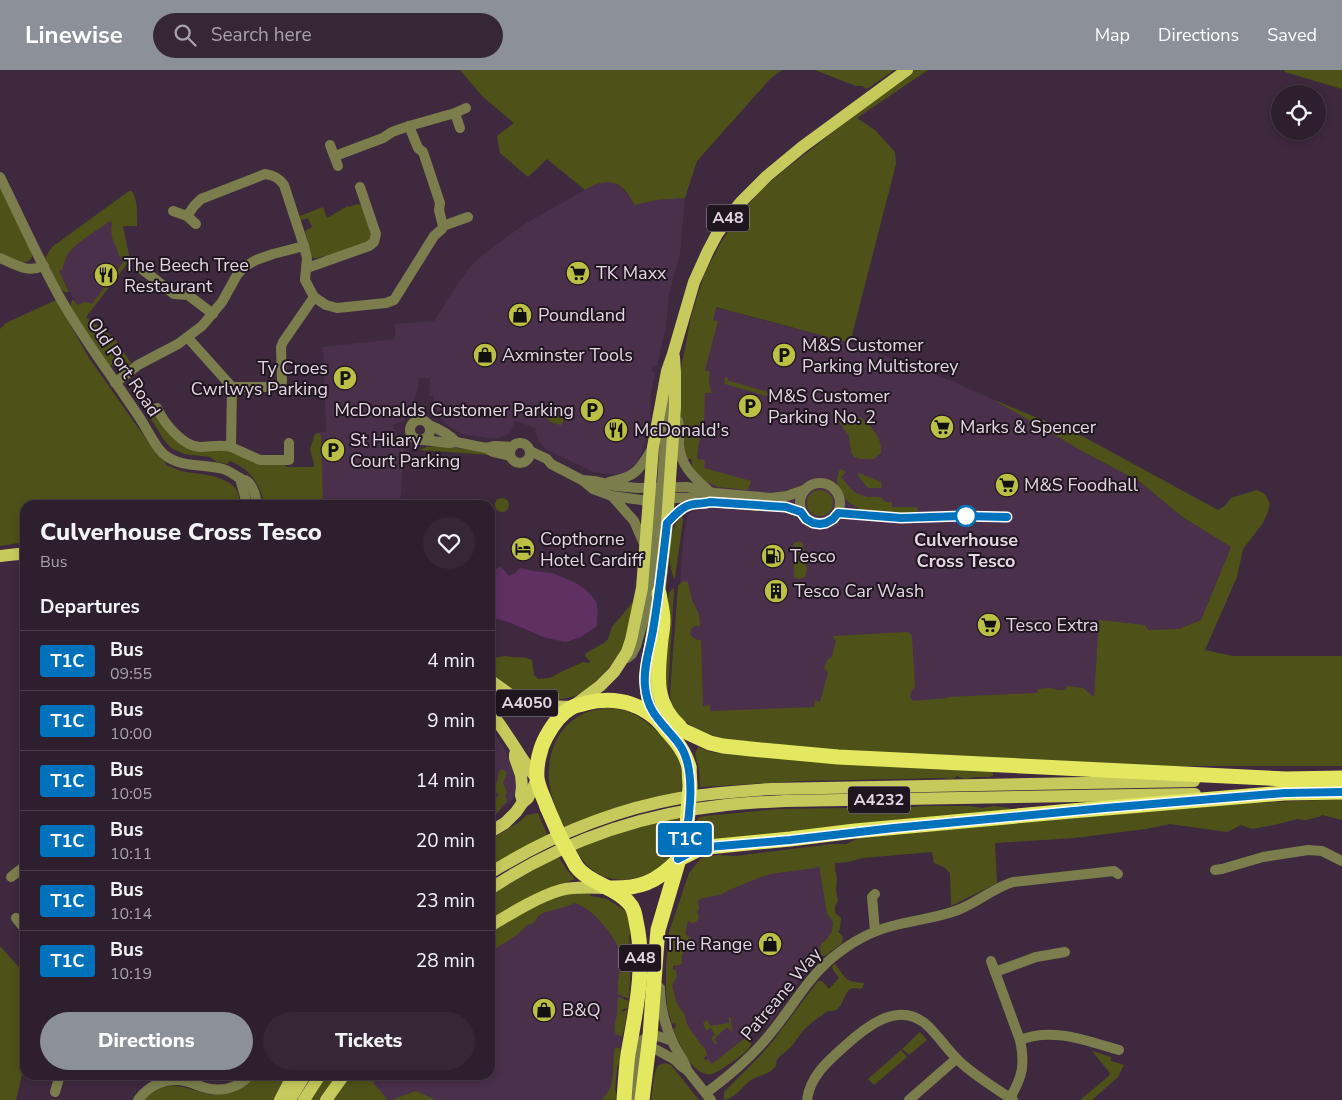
<!DOCTYPE html>
<style>
body{margin:0;font-family:"Nunito Sans",sans-serif;background:#362736;color:#f1f3f6;height:100vh;display:flex;flex-direction:column;font-size:19px;white-space:nowrap}
*{box-sizing:border-box;margin:0}
p{font-size:16px;color:#a7a2aa}
.icon{flex:none;width:28px;height:28px;fill:none;stroke:currentColor;stroke-width:2;stroke-linecap:round;stroke-linejoin:round}
.map{position:relative;flex:1;overflow:hidden}
.details{position:absolute;left:20px;top:430px;width:475px;height:580px;display:flex;flex-direction:column;background:#2e1f2e;border-radius:15px;box-shadow:0 2px 8px #0003,0 0 0 1px #493d4a}
.details>*{flex:none}
.badge{padding:0 10px;border-radius:4px;font-size:18px;line-height:32px}
.fabs{position:absolute;left:1271px;top:15px;display:grid;gap:10px}
.fabs a{display:grid;place-items:center;width:55px;height:55px;border-radius:50%;background:#2e1f2e;box-shadow:0 2px 8px #0003,0 0 0 1px #493d4a;font-size:25px}
.map>.badge{position:absolute;translate:-50% -50%;box-shadow:0 0 0 2px #fff}
h2{padding:0 20px;font-size:19px;line-height:45px}
.round{display:grid;place-items:center;flex:none;width:52px;height:52px;border-radius:26px;background:#362736}
.summary{display:flex;align-items:center;justify-content:space-between;height:85px;padding:0 20px}
h1{font-size:24px;font-weight:800;line-height:38px}
.cta{display:flex;gap:10px;margin-top:auto;padding:10px 20px}
.cta a{flex:1;height:58px;border-radius:30px;background:#8c9099;color:#fff;font-size:20px;font-weight:800;line-height:58px;text-align:center}
.cta a+a{background:#362736;color:#f1f3f6}
ul{padding:0;list-style:none}
li{display:flex;align-items:center;gap:15px;height:60px;padding:0 20px;border-top:1px solid #493d4a}
li div{flex:1}
li b{display:block;font-size:19px}
li em{font-style:normal}
li .badge{min-width:55px;font-weight:700;text-align:center}
header{display:flex;align-items:center;gap:30px;box-sizing:border-box;height:70px;padding:0 25px;background:#8c9099;color:#fff}
header strong{font-size:24px}
nav{display:flex;gap:28px;margin-inline-start:auto;font-size:18px}
.search{width:350px;height:45px;background:#362736;display:flex;align-items:center;gap:12px;box-sizing:border-box;padding:0 18px;border-radius:28px;color:#a7a2aa;font-size:19px}
.map>svg:first-child{display:block}
.built{fill:#4a304b}
.green{fill:#4f5218}
.water{fill:#5f3061}
.lines{fill:none;stroke-linecap:round;stroke-linejoin:round}
.minor{stroke:#7b7e4c;stroke-width:10}
.major{stroke:#c6ca5c;stroke-width:12}
.highway{stroke:#e3e860;stroke-width:15}
.highway-bridge{stroke:#e3e860;stroke-width:15}
.line-casing{stroke:#fff;stroke-width:11}
.line{stroke:#0072bc;stroke-width:8}
.stop-dot{fill:#fff;stroke:#0072bc;stroke-width:2.5}
.labels{text-anchor:middle;dominant-baseline:central;stroke-width:4;stroke-linejoin:round;paint-order:stroke}
.shield{fill:#1f161f;stroke:#a99ca9;stroke-width:1}
.shield-label{font-size:16px;font-weight:bold;fill:#e4d6e4}
.poi-label{font-size:18px;fill:#e4d6e4;stroke:#1f161f;text-anchor:start}
.street-label{font-size:18px;fill:#e4d6e4;stroke:#1f161f}
.stop-label{font-size:18px;font-weight:bold;fill:#e4d6e4;stroke:#1f161f}
</style>
<header>
<strong>Linewise</strong>
<div class="search"><svg class="icon" aria-label="search" viewBox="0 0 24 24"><circle cx="10" cy="10" r="6"/><path d="M15 15l6 6"/></svg>Search here</div>
<nav><a>Map</a><a>Directions</a><a>Saved</a></nav>
</header>
<div class="map">
<svg width="1342" height="1030" viewBox="0 0 1342 1030">
<rect width="100%" height="100%" fill="#3e293e"/>
<g class="built">
<polygon points="603,112 611,112 623,118 635,135 657,130 685,128 680,183 669,225 666,256 657,296 653,295 652,301 655,303 651,324 650,348 648,362 642,383 635,395 625,402 617,405 593,402 547,380 538,370 535,362 536,358 515,351 510,363 499,368 487,368 461,364 446,354 438,343 435,335 433,326 429,326 430,308 419,308 418,319 411,341 403,351 392,355 404,378 400,435 317,435 318,396 317,363 326,361 323,277 395,269 395,254 434,251 457,215 470,197 485,183 526,153 594,115"/>
<polygon points="131,124 137,134 137,156 123,156 130,190 86,247 81,242 51,187"/>
<polygon points="702,234 850,273 945,308 992,329 1089,385 1139,411 1181,446 1231,477 1201,550 1179,559 1148,560 1094,627 699,652 674,595 683,472 688,444 697,439 705,410 691,382"/>
<polygon points="490,654 505,680 514,703 516,719 513,729 510,732 490,748"/>
<polygon points="819,796 827,844 833,851 836,877 825,886 819,884 809,895 809,900 800,910 769,954 761,955 756,953 748,962 750,967 712,997 667,928 673,901 695,831 762,804"/>
<polygon points="581,828 625,873 627,908 622,946 625,952 622,966 613,1030 388,1030 363,1005 490,1005 490,868 539,840"/>
</g>
<g class="green">
<path d="M460,0h322l-11,8 -74,83 -12,37 -28,2 -22,5c-4,-5 -7,-13 -12,-17 -13,-10 -26,-5 -38,2l-38,-31 -19,18 -28,-24 -3,-17 17,-13 -31,-26z"/>
<polygon points="815,0 894,0 867,19 862,16 856,16"/>
<path d="M913,0h15l-71,48 18,12 20,22 1,12 -46,179 -134,-36 -3,13 5,1 -13,49 5,2c-2,8 -1,13 2,21h-7l-1,30 -6,24 -1,12 7,1 1,2 -1,6 47,13 -3,9 -30,-3 -13,-6 -12,-11 -2,-12 -6,3 -6,-57 2,-36 10,-51 13,-42 16,-31 21,-31 20,-23 22,-19z"/>
<polygon points="1284,0 1342,0 1342,19 1285,2"/>
<path d="M0,118l33,67c-6,15 -23,2 -33,-2z"/>
<path d="M129,121h3c6,10 5,23 5,35h-14l7,34 -44,57 28,21 17,25c-6,5 -13,6 -20,2l-2,2 -38,-58v-6l2,-4 4,6 9,-3 6,2 32,-43c-7,-7 -4,-6 -8,-14 -5,-10 -5,-13 -4,-24l-2,-2c-11,8 -35,22 -42,33 -3,5 -4,10 -6,16l-3,1 10,21h-5l-4,-4 -15,-30 7,-11z"/>
<polygon points="357,134 361,135 372,162 371,170 323,188 323,186 317,188 313,188 311,185 305,161 312,157 308,148 301,150 300,146 323,137 327,148 348,136 349,137"/>
<path d="M56,230l33,58 69,98 7,6 1,3c5,2 10,4 15,6 20,4 63,4 58,34h-214v37l-25,4v-217l6,-6z"/>
<path d="M136,307l17,29 19,29 49,14 25,9 7,5 29,-1 3,1 1,4h28v-3l-4,-15 5,-15 4,-1 2,2 2,70h-59c-3,-21 -14,-36 -34,-44l-3,3 -10,-2 -7,-5 -26,-3 -13,-6 -7,-8 -31,-50v-8z"/>
<polygon points="725,307 728,308 728,310 729,311 798,330 798,331 793,330 791,333 725,314 724,312"/>
<path d="M992,329l92,38 134,73 7,-4 6,-8 26,-8 8,4 5,10 -3,10 -4,9 -20,26 -6,28 -32,73 28,6h109v110h-196l-250,-11 -174,-14 -27,-13 -14,-9 -10,-16 -1,-10 8,-107 5,-5 5,1 4,18 7,14 1,12h-5l-4,3 -1,5c3,4 5,6 11,6l2,66 7,-1v6l104,-4 1,-7 5,2 8,-30 -4,-4 3,-8 5,-3 4,-17 -3,-2 1,-2 73,-4 3,1 2,4 3,49 -4,6 -1,5 3,4 35,-3v-1l89,-4 1,-4 12,-1 9,2h5l4,-4 15,2 11,9 5,-77 46,5 3,5 31,-1 22,-9 30,-73 -50,-31 -42,-35 -50,-26z"/>
<path d="M560,335l4,2 -1,5 3,5 -5,8c-7,-1 -14,-4 -17,-10l1,-1z"/>
<path d="M846,346l7,2h9c10,11 20,18 19,35l-7,6h-14l-6,-2 -3,-5 -2,-16 -10,-14z"/>
<polygon points="395,366 405,370 409,377 383,373 387,368"/>
<polygon points="443,376 485,382 490,385 420,380 426,377"/>
<path d="M841,399l5,3 -5,5c5,5 10,14 17,17 3,1 6,1 8,3 7,0 16,-2 19,5h7v5h24l2,3v3h-34l-4,2 -4,-2 -4,2 -11,-5 -14,-9 -9,-13 -1,-10 2,-7z"/>
<polygon points="859,403 881,412 882,418 869,418 867,417 858,406"/>
<circle cx="820" cy="433" r="13"/>
<circle cx="502" cy="435" r="7"/>
<path d="M682,446l1,4 -8,58 -1,1c-7,-19 -8,-47 8,-63z"/>
<polygon points="800,471 803,474 807,500 805,507 799,509 795,508 794,507 793,477 794,473"/>
<polygon points="672,518 674,519 668,620 668,622 662,624 662,586 669,522 671,521"/>
<path d="M633,532c-2,13 -4,31 -8,43 -4,12 -32,41 -44,48 -11,6 -26,8 -38,6 -7,-1 -13,-2 -18,-7h-11l-22,-19 -2,-3v-17c7,8 8,3 16,3 2,0 3,1 4,1 8,1 14,-1 22,3l2,15 4,4 12,-1 13,-7 20,-9 6,1 1,-2 -5,-5 1,-3 18,-10 4,-4 4,-12z"/>
<path d="M604,638c8,0 15,1 23,3 20,8 45,31 52,51 4,10 3,21 2,31l-116,35c-6,-12 -12,-26 -15,-40 -5,-28 5,-60 31,-73 7,-4 15,-5 23,-7z"/>
<polygon points="698,677 711,682 733,685 990,700 993,702 993,706 989,707 977,707 965,709 957,706 953,709 942,708 803,711 700,717 699,699 695,684"/>
<path d="M500,700h4l3,3 -4,10 4,9 -2,5 2,3 -1,3c-6,3 -6,10 -12,12l-4,-1v-10l9,-9c-6,-4 -4,-8 -2,-13 2,-5 0,-8 3,-12z"/>
<path d="M1342,729v21l-20,-5 -3,2 -13,3 -9,-1 -23,6 -22,4 -11,-4 -14,7 -57,-8 -24,5 -71,9 -80,5 2,40 -46,23 -1,-33 -6,-6 -10,-4 -2,-11 -69,6 -15,4 -13,1v7l2,8 -1,12 2,11 -3,5v7l6,5 -1,11 -2,3 4,3 1,4 -1,4 -17,13 -4,-1 -1,-7 1,-4 5,-4 6,-9 1,-9 -6,-8 -8,-48 -4,2 -45,6 -9,3 -32,13 -7,4 -22,5 -2,2 1,8 -2,3c2,4 3,6 -1,10l-4,1 -4,-2 -3,13 5,4 -1,4 -3,3 1,5c-7,4 -5,6 -5,13l-2,2 -7,1v3l3,2 1,5 -5,10c3,5 2,10 4,15 1,5 6,9 8,13 2,4 2,8 4,12 3,5 6,8 9,13 4,8 8,6 10,16l-3,3 1,2 3,-1 4,5 33,-26 -5,-8 1,-3 3,-1c4,4 8,12 7,18 -2,7 -14,14 -20,19 -6,3 -13,10 -20,11 -19,3 -32,-32 -38,-45l3,-2 -1,-4 -3,1 -5,-17 -1,-18v-24l3,-33 20,-59 13,-16 15,-2 18,1 97,-12h14l15,-7 14,-2 379,-32z"/>
<polygon points="923,736 969,736 982,738 994,736 1010,738 1010,741 707,770 695,772 698,748 705,746 779,739 848,738 866,740 875,738 883,739"/>
<polygon points="538,743 547,764 545,767 490,798 490,770 518,753 527,745"/>
<path d="M679,747c-1,9 0,19 -3,27 -12,34 -60,48 -87,23 -6,-5 -10,-12 -14,-19l45,-16z"/>
<polygon points="558,786 567,800 575,809 568,812 568,814 490,852 490,825"/>
<path d="M579,822l10,1 2,3 16,3 17,11 4,6 3,15 -2,6 2,19 -2,43 -11,-5c0,-4 0,-7 0,-11 1,-9 4,-19 3,-27 -3,-18 -30,-50 -47,-53l-3,2 -28,8 -5,3 -3,5 -3,3 -5,1 -10,10 -27,17v-21l66,-35 19,-3 2,2z"/>
<polygon points="0,876 25,904 25,992 16,1030 0,1030"/>
<path d="M835,894c11,14 10,18 29,19l-1,4 -3,2c-16,-6 -14,14 -23,20 -3,3 -7,1 -11,3 -6,5 -12,8 -18,14 -7,6 -11,14 -17,21 -4,4 -11,8 -14,13 -2,4 1,4 -2,7 -6,8 -16,8 -24,13 -8,6 -17,19 -27,20v-8l33,-33 16,-18 45,-60h4l7,8 10,-11 -6,-8 -1,-4z"/>
<path d="M618,927l11,4 -1,7 -7,2 1,2 6,-3 -4,21 -2,6 -6,-1c-3,-8 0,-14 1,-21 1,-6 0,-12 1,-17z"/>
<polygon points="729,947 731,948 732,961 732,962 727,957 714,969 717,973 715,974 711,968 715,965 711,958 706,961 703,953 708,950 710,956 729,953"/>
<polygon points="920,962 927,970 909,985 902,979"/>
<path d="M615,978h5v13l-3,7 -2,22c2,4 2,6 0,10h-14c17,-13 10,-35 14,-52z"/>
<polygon points="901,980 907,987 874,1015 868,1009"/>
<polygon points="1092,981 1111,987 1111,991 1124,995 1118,1007 1092,1030 1080,1030 1109,1006 1110,1003"/>
<polygon points="665,993 671,995 699,1030 651,1030 654,1007 657,997 659,995"/>
<path d="M252,1005h37l-14,25h-131c23,-25 41,-11 68,-5l1,-2z"/>
<polygon points="326,1005 339,1005 321,1030 311,1030"/>
<polygon points="348,1005 377,1005 373,1013 388,1030 331,1030"/>
<polygon points="416,1021 436,1030 392,1030 413,1022"/>
</g>
<path class="water" d="M500,496l9,10 6,-3 5,-5 13,3 20,2 1,1c15,5 34,13 42,28 3,7 1,16 1,24l-16,11 -15,5 -20,-4 -38,-16 -18,-5v-42z"/>
<g class="lines">
<g class="minor">
<polyline points="460,58 455,43 466,38"/>
<polyline points="330,75 338,96"/>
<polyline points="335,86 383,68 392,62 409,56"/>
<path d="M0,107c21,42 40,86 63,126 22,38 48,72 72,108 9,12 15,26 24,38 15,20 43,14 64,20 7,2 11,6 17,9 2,2 5,2 7,3 7,5 9,16 10,24"/>
<polyline points="173,141 187,146 196,154"/>
<path d="M187,146l7,-10 7,-7 64,-25c9,1 14,4 19,11l20,61 3,12 -2,22 9,17 12,8 11,3 49,-5 8,-3 40,-64 8,-7 1,-3 25,-9"/>
<polyline points="443,156 439,140 440,133 423,82 418,78 409,56 455,43"/>
<path d="M0,188c16,7 27,15 44,8"/>
<polyline points="307,198 369,176 374,172 376,164 360,117"/>
<polyline points="143,200 174,224 188,225 213,244"/>
<polyline points="188,268 232,317 277,317 280,316 282,312 281,277 283,272 314,227"/>
<polyline points="115,313 138,295 178,274 202,256 222,232 237,205 244,197 256,190 273,184 304,176"/>
<polyline points="232,317 231,377 260,390 289,390 289,373"/>
<path d="M157,338c7,15 25,38 43,39 11,0 20,-3 31,0"/>
<circle cx="420" cy="360" r="10"/>
<path d="M678,351c2,8 1,16 1,24 1,19 14,32 28,44"/>
<path d="M429,355c10,4 20,9 27,17"/>
<polyline points="423,370 449,373 456,372 486,378 493,382 510,386"/>
<circle cx="520" cy="383" r="10"/>
<polyline points="486,378 495,376 512,377"/>
<polyline points="530,381 547,389 551,394 582,410 593,419 612,426 649,431 668,428 688,428 706,429 710,432"/>
<path d="M240,408c2,10 6,17 6,27"/>
<polyline points="582,410 594,411 616,416 638,418 687,417 714,423 771,428 787,426 804,420"/>
<path d="M609,412c26,-5 30,-11 43,-33"/>
<circle cx="820" cy="433" r="20"/>
<polyline points="658,422 662,414 666,353 670,320"/>
<polyline points="612,426 634,451 645,476"/>
<path d="M667,453c7,-7 16,-18 27,-19 6,-1 10,0 16,-2l48,4h23l20,6"/>
<polyline points="627,588 632,584 636,576 645,545 650,519 659,429 662,424"/>
<polyline points="1215,800 1222,799 1263,787 1308,780 1322,781 1342,791"/>
<polyline points="11,807 25,796"/>
<polyline points="875,824 872,827 875,861"/>
<polyline points="16,848 25,859"/>
<path d="M991,891l29,79c5,24 3,36 -10,58"/>
<polyline points="995,902 1036,887 1065,882"/>
<path d="M660,918c0,19 6,40 14,57 4,9 11,15 13,25"/>
<polyline points="631,970 641,971 648,978 657,980 675,990 681,996 687,1000 711,1030"/>
<path d="M1020,970c33,-13 67,1 99,10"/>
<polyline points="55,1022 60,1005"/>
<path d="M706,1023c23,-17 46,-36 64,-59 22,-26 36,-54 62,-76 18,-15 37,-26 60,-32 22,-6 45,-8 66,-16 19,-7 35,-22 55,-28l101,-11 4,3"/>
<path d="M138,1030c11,-15 28,-23 47,-19 9,2 17,7 26,8 15,2 29,-3 39,-14"/>
<path d="M632,1030l9,-59c12,-8 18,-5 31,0"/>
<path d="M807,1030c3,-24 21,-39 39,-55 22,-20 55,-46 83,-18 10,10 18,22 28,32 16,16 37,28 56,41"/>
<polyline points="909,1030 956,989"/>
</g>
<g class="major">
<polyline points="0,486 18,484 25,485"/>
<polyline points="490,610 512,626 525,632 541,636 572,637 600,616 614,602 627,582 631,570 642,518 653,377 667,301 673,284 694,212 708,181 717,164 728,148 741,132 767,106 802,77 907,0"/>
<path d="M490,642c18,21 30,46 47,67l-9,19 -5,4 -7,10 -11,11 -15,9"/>
<polyline points="656,648 648,632 645,607 659,523 667,453 675,337 675,303 674,287"/>
<polyline points="515,684 515,688 521,705 522,717 521,725 523,732"/>
<path d="M490,803c58,-36 122,-63 190,-75 30,-5 60,-7 91,-9l423,-8"/>
<path d="M490,819c71,-47 151,-75 236,-84 19,-2 39,-3 58,-4l411,-7"/>
<path d="M490,856c20,-12 49,-30 71,-36 15,-4 32,-2 47,-2"/>
<polyline points="280,1030 293,1005"/>
<polyline points="290,1030 305,1005"/>
<polyline points="304,1030 320,1005"/>
<polyline points="326,1030 344,1005"/>
</g>
<g class="highway">
<path d="M659,523c1,8 4,18 4,27 0,6 -1,13 -2,19 -3,35 -9,62 19,88"/>
<polyline points="656,648 710,673 723,676 751,679 838,687 1286,709 1342,708"/>
<path d="M547,737c-3,-9 -9,-20 -10,-29 -1,-13 3,-30 9,-41 6,-11 14,-23 25,-29 4,-3 10,-3 15,-5 25,-6 48,-2 68,14 5,4 9,9 13,14 10,11 18,21 22,36"/>
<polyline points="679,789 699,779 708,777 790,769 855,761 1071,741 1285,723 1342,722"/>
<path d="M576,796c12,17 40,21 53,37 5,5 6,12 7,18 10,44 0,89 -8,133 -2,15 -3,31 -4,46"/>
<path d="M608,818c31,1 48,-5 70,-28"/>
<polyline points="642,1030 650,966 657,871 658,860 679,789"/>
</g>
<g class="highway-bridge">
<polyline points="547,737 561,769 576,796"/>
<polyline points="686,767 690,716 689,697"/>
</g>
</g>
<g class="lines">
<g class="line-casing">
<path id="line" d="M1007,447l-45,-1 -61,2 -63,-5 -5,6 -7,4 -6,1 -7,-1 -7,-4 -5,-7 -15,-5 -76,-5c-6,2 -10,1 -16,2 -11,1 -20,12 -27,19 -4,36 -8,71 -14,107 -3,18 -10,37 -8,56 2,28 19,38 34,58 19,25 11,87 -1,115l17,-9 13,-3 82,-7 104,-12 211,-20 180,-15 57,-1"/>
</g>
<use href="#line" class="line"/>
</g>
<defs>
<g id="supermarket-disc" transform="scale(1.25)"><circle r="9.5" fill="#bbc044" stroke="#1f161f"/><path d="M-6-5.5h2.5l.6 2H6L4.5 2H-2.5L-4.4-4H-6ZM-1.5 3.2a1.3 1.3 0 1 0 .1 0ZM3 3.2a1.3 1.3 0 1 0 .1 0Z" fill="#111"/></g>
<g id="restaurant-disc" transform="scale(1.25)"><circle r="9.5" fill="#bbc044" stroke="#1f161f"/><path d="M-5-6h1v4h1v-4h1v4h1v-4h1v5L-1.5 .5V6h-2V.5L-5-1ZM5-6V6H3V1.5H1.5Q1.5-4 5-6Z" fill="#111"/></g>
<g id="shop-disc" transform="scale(1.25)"><circle r="9.5" fill="#bbc044" stroke="#1f161f"/><path d="M-5-2.5h2.3a2.7 3.5 0 0 1 5.4 0H5L5.5 6h-11ZM-1.5-2.5h3a1.5 2.3 0 0 0-3 0Z" fill="#111"/></g>
<g id="parking-disc" transform="scale(1.25)"><circle r="9.5" fill="#bbc044" stroke="#1f161f"/><path d="M-3.5-5.5H1a3.5 3.5 0 0 1 0 7H-1V5.5H-3.5ZM-1-3.4V-.6H.8a1.4 1.4 0 0 0 0-2.8Z" fill="#111"/></g>
<g id="hotel-disc" transform="scale(1.25)"><circle r="9.5" fill="#bbc044" stroke="#1f161f"/><path d="M-6-4.5h1.5V1H6V5H4.5V3h-9V5H-6ZM-4 0a1.8 1.8 0 1 1 3.6 0ZM.5 0V-2.5h3Q6-2.5 6 0Z" fill="#111"/></g>
<g id="fuel-disc" transform="scale(1.25)"><circle r="9.5" fill="#bbc044" stroke="#1f161f"/><path d="M-5.5-6h7V0h2V4h1.3V-2.5L3-4.5l.8-.8L6-3V5H2.5V1h-1V6h-7ZM-4.2-4.7v3.2H.2V-4.7Z" fill="#111"/></g>
<g id="building-disc" transform="scale(1.25)"><circle r="9.5" fill="#bbc044" stroke="#1f161f"/><path d="M-4-6H4V6H1V3H-1V6H-4ZM-2.5-4.3h1.7v1.8h-1.7ZM.8-4.3h1.7v1.8H.8ZM-2.5-1h1.7V.8h-1.7ZM.8-1h1.7V.8H.8Z" fill="#111"/></g>
</defs>
<g fill-rule="evenodd">
<use href="#supermarket-disc" x="578" y="203"/>
<use href="#restaurant-disc" x="106" y="205"/>
<use href="#shop-disc" x="520" y="245"/>
<use href="#shop-disc" x="485" y="285"/>
<use href="#parking-disc" x="784" y="285"/>
<use href="#parking-disc" x="345" y="308"/>
<use href="#parking-disc" x="750" y="336"/>
<use href="#parking-disc" x="592" y="340"/>
<use href="#supermarket-disc" x="942" y="357"/>
<use href="#restaurant-disc" x="616" y="360"/>
<use href="#parking-disc" x="333" y="380"/>
<use href="#supermarket-disc" x="1007" y="415"/>
<use href="#hotel-disc" x="523" y="479"/>
<use href="#fuel-disc" x="773" y="486"/>
<use href="#building-disc" x="776" y="521"/>
<use href="#supermarket-disc" x="989" y="555"/>
<use href="#shop-disc" x="770" y="874"/>
<use href="#shop-disc" x="544" y="940"/>
</g>
<circle class="stop-dot" cx="966" cy="446" r="10"/>
<g class="labels">
<g class="shield">
<rect x="707" y="134.5" width="42" height="27" rx="4"/>
<rect x="496" y="619.5" width="62" height="27" rx="4"/>
<rect x="848" y="716.5" width="62" height="27" rx="4"/>
<rect x="619" y="874.5" width="42" height="27" rx="4"/>
</g>
<g class="shield-label">
<text x="728" y="148">A48</text>
<text x="527" y="633">A4050</text>
<text x="879" y="730">A4232</text>
<text x="640" y="888">A48</text>
</g>
<g class="poi-label">
<text x="124" y="195">The Beech Tree<tspan x="124" dy="21">Restaurant</tspan></text>
<text x="596" y="203">TK Maxx</text>
<text x="538" y="245">Poundland</text>
<text x="802" y="275">M&amp;S Customer<tspan x="802" dy="21">Parking Multistorey</tspan></text>
<text x="502" y="285">Axminster Tools</text>
<text x="328" y="298" text-anchor="end">Ty Croes<tspan x="328" dy="21">Cwrlwys Parking</tspan></text>
<text x="768" y="326">M&amp;S Customer<tspan x="768" dy="21">Parking No. 2</tspan></text>
<text x="574" y="340" text-anchor="end">McDonalds Customer Parking</text>
<text x="960" y="357">Marks &amp; Spencer</text>
<text x="634" y="360">McDonald's</text>
<text x="350" y="370">St Hilary<tspan x="350" dy="21">Court Parking</tspan></text>
<text x="1024" y="415">M&amp;S Foodhall</text>
<text x="540" y="469">Copthorne<tspan x="540" dy="21">Hotel Cardiff</tspan></text>
<text x="790" y="486">Tesco</text>
<text x="794" y="521">Tesco Car Wash</text>
<text x="1006" y="555">Tesco Extra</text>
<text x="752" y="874" text-anchor="end">The Range</text>
<text x="562" y="940">B&amp;Q</text>
</g>
<g class="street-label">
<text transform="translate(124 297) rotate(56)">Old Port Road</text>
<text transform="translate(781 924) rotate(-50)">Patreane Way</text>
</g>
<g class="stop-label">
<text x="966" y="470">Culverhouse<tspan x="966" dy="21">Cross Tesco</tspan></text>
</g>
</g>
</svg>
<div class="fabs">
<a><svg class="icon" aria-label="locate" viewBox="0 0 24 24"><circle cx="12" cy="12" r="6"/><path d="M12 2v4M12 18v4M2 12h4M18 12h4"/></svg></a>
</div>
<b class="badge" style="left:685px;top:769px;background:#0072bc;color:#fff">T1C</b>
<section class="details">
<div class="summary"><div><h1>Culverhouse Cross Tesco</h1><p>Bus</p></div><a class="round"><svg class="icon" aria-label="heart" viewBox="0 0 24 24"><path d="M12 20l-8-8c-3-5 5-10 8-4 3-6 11-1 8 4z"/></svg></a></div>
<h2>Departures</h2>
<ul>
<li><span class="badge" style="background:#0072bc;color:#fff">T1C</span><div><b>Bus</b><p>09:55</p></div><em>4 min</em></li>
<li><span class="badge" style="background:#0072bc;color:#fff">T1C</span><div><b>Bus</b><p>10:00</p></div><em>9 min</em></li>
<li><span class="badge" style="background:#0072bc;color:#fff">T1C</span><div><b>Bus</b><p>10:05</p></div><em>14 min</em></li>
<li><span class="badge" style="background:#0072bc;color:#fff">T1C</span><div><b>Bus</b><p>10:11</p></div><em>20 min</em></li>
<li><span class="badge" style="background:#0072bc;color:#fff">T1C</span><div><b>Bus</b><p>10:14</p></div><em>23 min</em></li>
<li><span class="badge" style="background:#0072bc;color:#fff">T1C</span><div><b>Bus</b><p>10:19</p></div><em>28 min</em></li>
</ul>
<div class="cta"><a>Directions</a><a>Tickets</a></div>
</section>
</div>
